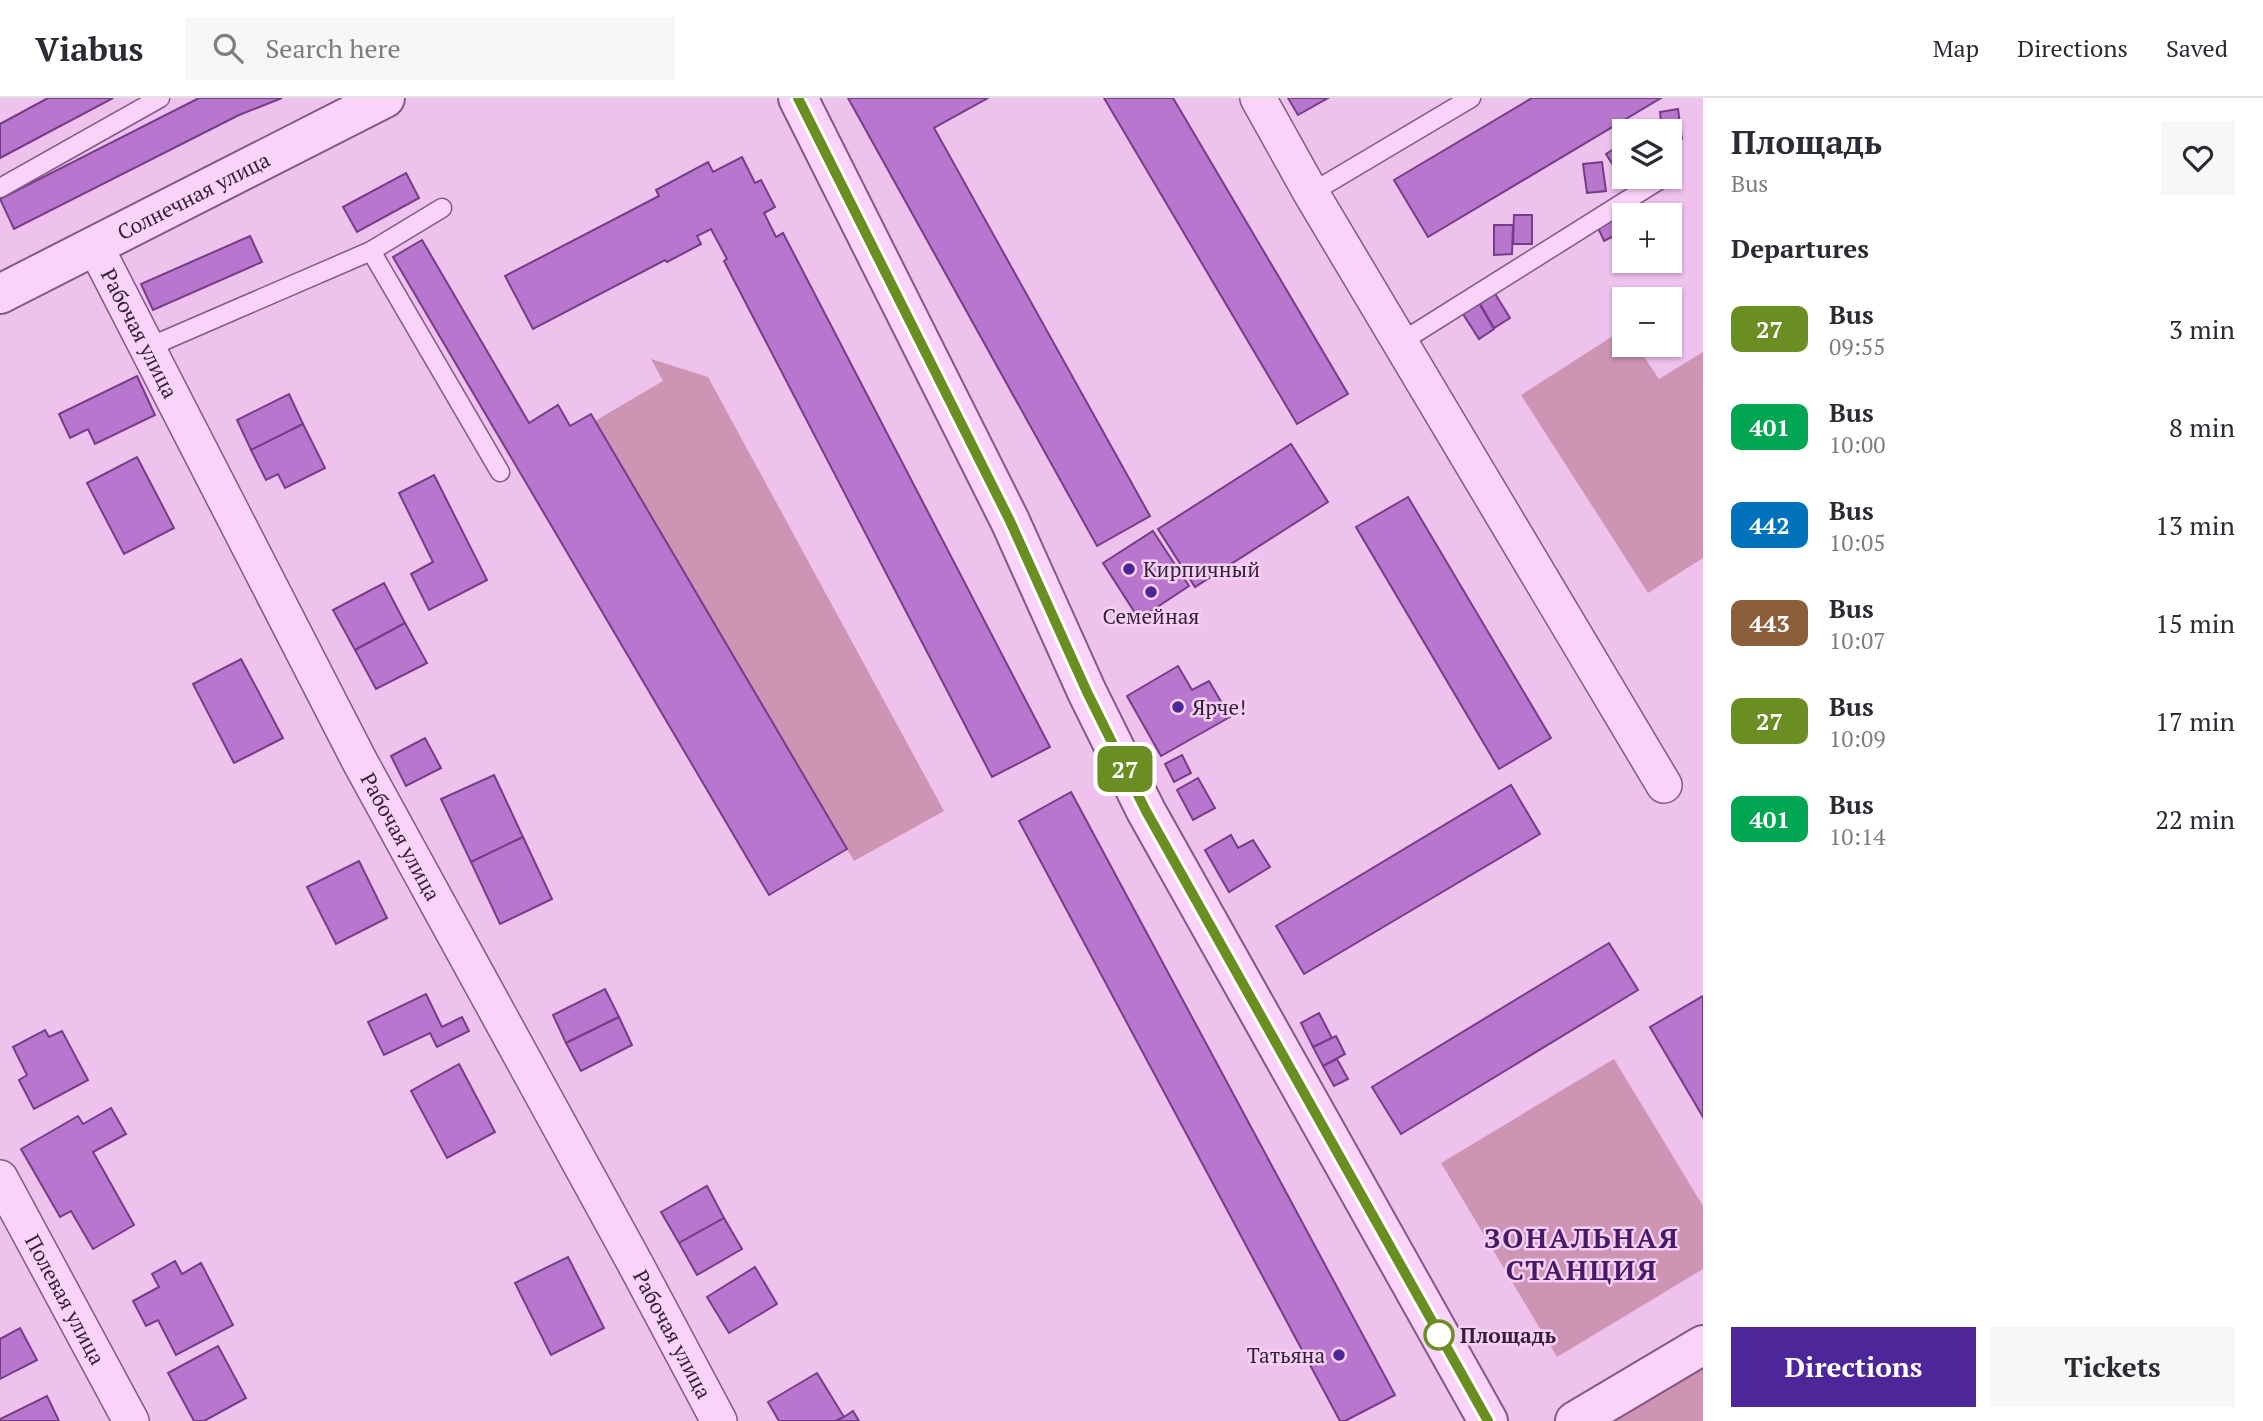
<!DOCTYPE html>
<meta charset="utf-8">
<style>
body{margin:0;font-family:"PT Serif",serif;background:#f7f7f7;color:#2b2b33;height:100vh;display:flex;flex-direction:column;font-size:26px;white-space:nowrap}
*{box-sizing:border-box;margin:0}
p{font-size:23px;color:#7c7c81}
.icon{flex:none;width:38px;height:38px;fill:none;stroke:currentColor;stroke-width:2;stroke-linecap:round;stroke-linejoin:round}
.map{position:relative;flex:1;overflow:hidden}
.side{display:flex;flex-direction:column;background:#fff;width:560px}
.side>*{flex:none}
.badge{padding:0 14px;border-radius:10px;font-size:24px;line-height:46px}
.tools{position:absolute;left:1612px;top:21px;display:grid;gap:14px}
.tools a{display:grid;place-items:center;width:70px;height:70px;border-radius:0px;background:#fff;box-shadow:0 2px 5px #0004;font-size:35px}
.map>.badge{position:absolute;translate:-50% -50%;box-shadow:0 0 0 4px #fff}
h2{padding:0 28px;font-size:26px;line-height:63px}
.round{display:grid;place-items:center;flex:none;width:74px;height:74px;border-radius:0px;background:#f7f7f7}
.head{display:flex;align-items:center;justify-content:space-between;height:119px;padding:0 28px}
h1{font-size:33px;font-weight:700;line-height:52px}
.cta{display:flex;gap:14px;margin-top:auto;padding:14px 28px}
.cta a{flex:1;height:80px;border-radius:0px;background:#4d2699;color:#fff;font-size:28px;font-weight:700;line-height:80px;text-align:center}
.cta a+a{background:#f7f7f7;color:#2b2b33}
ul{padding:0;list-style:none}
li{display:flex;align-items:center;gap:21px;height:98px;padding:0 28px}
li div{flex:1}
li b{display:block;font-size:26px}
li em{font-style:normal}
li .badge{min-width:77px;font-weight:700;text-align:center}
header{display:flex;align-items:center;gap:42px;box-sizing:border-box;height:98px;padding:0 35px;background:#fff;border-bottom:2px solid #e1e1e2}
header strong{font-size:33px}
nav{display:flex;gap:38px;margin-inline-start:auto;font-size:24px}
.search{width:490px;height:63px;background:#f7f7f7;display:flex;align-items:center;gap:18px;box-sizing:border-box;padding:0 24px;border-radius:0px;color:#7c7c81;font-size:26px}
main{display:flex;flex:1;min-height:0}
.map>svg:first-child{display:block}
.green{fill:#cd94b3}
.building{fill:#b976ce;stroke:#753d88;stroke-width:2}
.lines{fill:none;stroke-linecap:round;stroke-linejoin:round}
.service-casing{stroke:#835889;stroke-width:21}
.minor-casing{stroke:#835889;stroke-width:38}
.tertiary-casing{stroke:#835889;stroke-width:42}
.service{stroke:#fad4f8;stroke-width:18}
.minor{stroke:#fad4f8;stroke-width:35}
.tertiary{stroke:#fad4f8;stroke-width:38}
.line-casing{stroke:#fff;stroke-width:16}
.line{stroke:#6b8e23;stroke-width:10}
.poi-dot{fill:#4d2699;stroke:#f6d0f4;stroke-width:2.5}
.stop-dot{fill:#fff;stroke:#6b8e23;stroke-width:3.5}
.labels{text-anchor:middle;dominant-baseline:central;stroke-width:5;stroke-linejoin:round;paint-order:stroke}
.street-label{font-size:21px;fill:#331d38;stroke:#f6d0f4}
.poi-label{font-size:21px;fill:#331d38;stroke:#f6d0f4;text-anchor:start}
.stop-label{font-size:21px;font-weight:bold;fill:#331d38;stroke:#f6d0f4;text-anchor:start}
.district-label{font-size:28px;font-weight:bold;letter-spacing:2px;fill:#451b66;stroke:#f6d0f4}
</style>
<header>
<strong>Viabus</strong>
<div class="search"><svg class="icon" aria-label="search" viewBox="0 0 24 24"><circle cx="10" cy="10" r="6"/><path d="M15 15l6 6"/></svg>Search here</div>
<nav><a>Map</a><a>Directions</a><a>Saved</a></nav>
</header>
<main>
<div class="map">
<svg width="1703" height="1323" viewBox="0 0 1703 1323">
<rect width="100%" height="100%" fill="#efc1ed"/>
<g class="green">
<polygon points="1624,231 1624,247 1636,247 1659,281 1703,254 1703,460 1648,495 1521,297"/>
<polygon points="651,261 708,279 944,713 854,763 595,323 663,283"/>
<polygon points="1614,961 1703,1108 1703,1171 1557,1259 1441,1065"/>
<polygon points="1703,1267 1703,1323 1614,1323"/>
</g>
<g class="building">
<polygon points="48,0 113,0 0,60 0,26"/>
<polygon points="199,0 282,0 239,17 14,131 0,101"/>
<polygon points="848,0 988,0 934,30 1150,418 1097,448"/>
<polygon points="1104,0 1173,0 1348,296 1297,326"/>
<polygon points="1288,0 1328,0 1298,17"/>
<polygon points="1532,0 1661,0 1428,139 1394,82"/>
<polygon points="1678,11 1682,41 1670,43 1670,33 1662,33 1660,14"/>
<polygon points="1622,46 1625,79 1622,81 1606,56"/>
<polygon points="742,59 755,85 761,82 775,109 764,115 776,139 783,135 1050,649 992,679 724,163 727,161 711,131 697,138 701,146 667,164 665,162 533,231 505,178 659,98 656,92 708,64 713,74"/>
<polygon points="1602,64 1606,93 1587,95 1583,66"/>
<polygon points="406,75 419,100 357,134 343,109"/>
<polygon points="1623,113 1625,117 1624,133 1604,143 1596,125"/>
<polygon points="1514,117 1532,117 1532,146 1513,146"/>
<polygon points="1494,127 1513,127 1512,156 1494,157"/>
<polygon points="250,138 262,164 153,212 141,186"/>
<polygon points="422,142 529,325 558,307 570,328 591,316 847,751 769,797 393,159"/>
<polygon points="1494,194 1510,220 1494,230 1479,204"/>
<polygon points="1479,205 1494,231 1479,241 1463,216"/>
<polygon points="137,278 155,317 95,346 88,331 70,340 59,316"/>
<polygon points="289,296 303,326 251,352 237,322"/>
<polygon points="303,326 325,370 285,390 278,376 266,382 251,352"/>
<polygon points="1291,346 1328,404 1195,489 1158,431"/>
<polygon points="137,359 174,430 124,456 87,385"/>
<polygon points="434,377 487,482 429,512 411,476 433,464 399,395"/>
<polygon points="1408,399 1551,640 1499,671 1356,429"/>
<polygon points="1153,433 1189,488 1139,521 1103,465"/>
<polygon points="384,485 405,525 355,552 333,512"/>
<polygon points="405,525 427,565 376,591 355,552"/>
<polygon points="241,561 283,640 234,665 193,586"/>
<polygon points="1178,568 1192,592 1209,583 1230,619 1161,658 1127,598"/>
<polygon points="425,640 441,670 406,688 391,658"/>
<polygon points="1182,657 1191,675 1174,684 1165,666"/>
<polygon points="494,677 523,739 471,764 441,701"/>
<polygon points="1198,680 1215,710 1193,722 1177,692"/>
<polygon points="1511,687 1540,736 1304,876 1276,828"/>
<polygon points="1071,694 1395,1297 1345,1323 1340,1323 1019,723"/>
<polygon points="1231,737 1238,750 1253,742 1270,769 1229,794 1205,752"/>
<polygon points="523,739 552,801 500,826 471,764"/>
<polygon points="359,763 387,820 336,846 307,789"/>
<polygon points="1609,845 1638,892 1401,1036 1372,989"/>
<polygon points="605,891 619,919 566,945 553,917"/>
<polygon points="426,896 442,929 462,919 469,933 437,949 430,935 384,957 368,924"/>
<polygon points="1703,898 1703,1019 1650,929"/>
<polygon points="1319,915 1332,940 1313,949 1301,925"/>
<polygon points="619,919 632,947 581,973 566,945"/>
<polygon points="45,932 49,939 62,933 88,982 34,1011 19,982 27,977 13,949"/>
<polygon points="1336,938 1345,956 1323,968 1313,949"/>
<polygon points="1337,961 1348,981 1334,988 1323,968"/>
<polygon points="459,966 495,1034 447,1060 411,993"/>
<polygon points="111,1010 126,1036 93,1054 134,1127 93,1151 71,1113 60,1119 21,1051 78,1018 83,1026"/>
<polygon points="707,1088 724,1120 679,1145 661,1114"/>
<polygon points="724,1120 742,1151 697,1177 679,1145"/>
<polygon points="568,1159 604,1230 551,1257 515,1185"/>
<polygon points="175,1163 182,1176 201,1165 233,1227 176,1257 158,1222 146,1228 133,1203 159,1189 152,1176"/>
<polygon points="755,1169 777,1206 729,1235 707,1199"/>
<polygon points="20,1230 37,1262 0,1281 0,1241"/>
<polygon points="218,1248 246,1300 204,1323 194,1323 168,1275"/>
<polygon points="817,1275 844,1319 836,1323 779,1323 768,1304"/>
<polygon points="47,1298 59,1323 0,1323 0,1321"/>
<polygon points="853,1313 859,1323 836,1323 844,1319"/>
</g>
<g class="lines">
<g class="service-casing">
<g id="service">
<polyline points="0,90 160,0"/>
<polyline points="1311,95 1471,0"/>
<polyline points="371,153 500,374"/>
<polyline points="1401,244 1664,79"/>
<polyline points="147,250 371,153 442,110"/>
</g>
</g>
<g class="minor-casing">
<g id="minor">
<polyline points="1258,0 1311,95 1664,687"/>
<path id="s1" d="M95,148l264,514 278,507 82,154"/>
<path id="s2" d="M0,1080l131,243"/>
</g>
</g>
<g class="tertiary-casing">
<g id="tertiary">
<polyline points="798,0 1010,423 1087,594 1146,713 1488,1323"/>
<path id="s3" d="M0,196l385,-196"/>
<polyline points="1575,1323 1703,1247"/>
</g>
</g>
<use href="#service" class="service"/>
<use href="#minor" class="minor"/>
<use href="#tertiary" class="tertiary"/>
</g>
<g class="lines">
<g class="line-casing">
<polyline id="line" points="798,0 1010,423 1087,594 1146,713 1488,1323"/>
</g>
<use href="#line" class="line"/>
</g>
<g class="poi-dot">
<circle cx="1129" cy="471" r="7"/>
<circle cx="1151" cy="494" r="7"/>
<circle cx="1178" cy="609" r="7"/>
<circle cx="1339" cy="1257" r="7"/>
</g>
<circle class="stop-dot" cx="1439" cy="1237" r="14"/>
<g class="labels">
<g class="street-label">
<text stroke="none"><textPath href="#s3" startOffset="217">Солнечная улица</textPath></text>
<text stroke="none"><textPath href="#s1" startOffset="98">Рабочая улица</textPath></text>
<text stroke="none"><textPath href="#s1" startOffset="665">Рабочая улица</textPath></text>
<text stroke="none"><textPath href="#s2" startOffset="138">Полевая улица</textPath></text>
<text stroke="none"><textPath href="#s1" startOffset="1232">Рабочая улица</textPath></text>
</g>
<g class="poi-label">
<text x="1143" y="471">Кирпичный</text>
<text x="1151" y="518" text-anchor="middle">Семейная</text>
<text x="1192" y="609">Ярче!</text>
<text x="1325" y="1257" text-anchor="end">Татьяна</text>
</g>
<g class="stop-label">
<text x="1460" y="1237">Площадь</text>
</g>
<g class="district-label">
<text x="1582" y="1139">ЗОНАЛЬНАЯ<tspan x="1582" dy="32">СТАНЦИЯ</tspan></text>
</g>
</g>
</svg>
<div class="tools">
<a><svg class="icon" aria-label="layers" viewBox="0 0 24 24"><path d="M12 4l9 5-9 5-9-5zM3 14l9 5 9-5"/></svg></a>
<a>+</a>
<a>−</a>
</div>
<b class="badge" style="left:1125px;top:671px;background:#6b8e23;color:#fff">27</b>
</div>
<section class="side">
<div class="head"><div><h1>Площадь</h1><p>Bus</p></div><a class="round"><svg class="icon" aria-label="heart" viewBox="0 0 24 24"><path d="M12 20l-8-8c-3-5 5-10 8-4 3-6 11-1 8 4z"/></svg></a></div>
<h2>Departures</h2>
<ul>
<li><span class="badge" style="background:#6b8e23;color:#fff">27</span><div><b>Bus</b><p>09:55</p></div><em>3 min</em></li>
<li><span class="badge" style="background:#00a651;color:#fff">401</span><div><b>Bus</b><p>10:00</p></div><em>8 min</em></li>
<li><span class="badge" style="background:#0072bc;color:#fff">442</span><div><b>Bus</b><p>10:05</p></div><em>13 min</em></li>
<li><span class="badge" style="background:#8b5e3c;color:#fff">443</span><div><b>Bus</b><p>10:07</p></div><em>15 min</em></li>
<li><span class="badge" style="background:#6b8e23;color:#fff">27</span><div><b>Bus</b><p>10:09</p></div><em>17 min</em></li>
<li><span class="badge" style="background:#00a651;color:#fff">401</span><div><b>Bus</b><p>10:14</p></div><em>22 min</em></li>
</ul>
<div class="cta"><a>Directions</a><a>Tickets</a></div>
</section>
</main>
